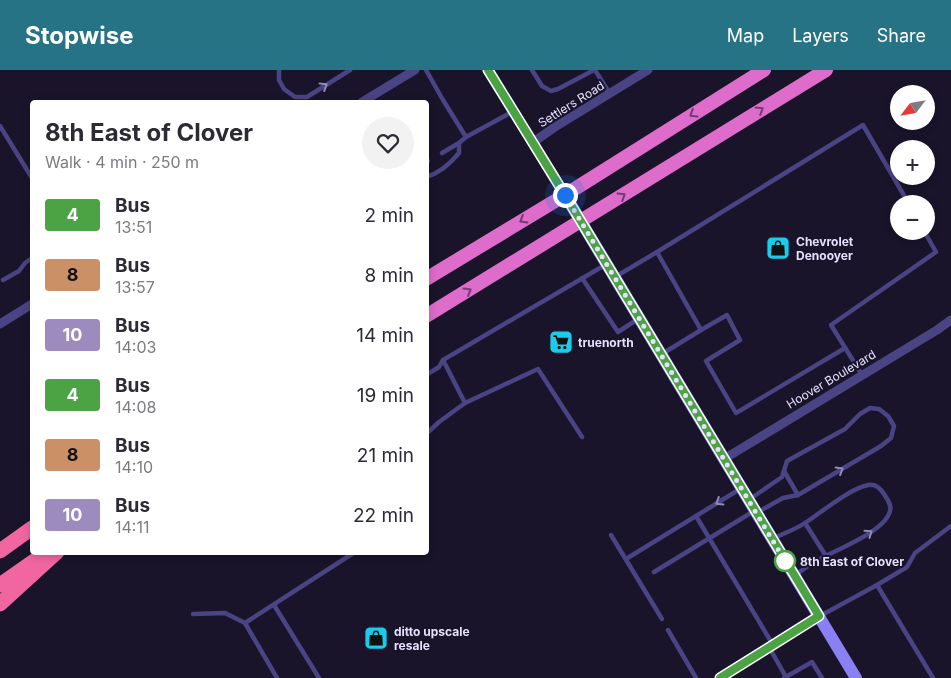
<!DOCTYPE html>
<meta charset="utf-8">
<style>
body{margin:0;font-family:Inter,sans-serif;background:#f2f2f3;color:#2b2b33;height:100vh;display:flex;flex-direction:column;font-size:19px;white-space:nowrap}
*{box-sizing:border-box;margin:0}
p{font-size:16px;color:#7c7c81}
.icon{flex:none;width:28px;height:28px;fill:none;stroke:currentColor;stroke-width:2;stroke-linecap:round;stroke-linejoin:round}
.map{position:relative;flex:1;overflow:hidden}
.sheet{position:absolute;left:30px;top:30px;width:399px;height:455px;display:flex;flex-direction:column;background:#fff;border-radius:5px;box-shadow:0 2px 8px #0003}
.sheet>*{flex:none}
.badge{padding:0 10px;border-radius:4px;font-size:18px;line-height:32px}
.needle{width:32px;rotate:239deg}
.controls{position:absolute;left:890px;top:15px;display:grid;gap:10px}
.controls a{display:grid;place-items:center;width:45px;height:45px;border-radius:50%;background:#fff;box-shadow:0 2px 8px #0003;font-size:25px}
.you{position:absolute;width:25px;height:25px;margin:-12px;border:4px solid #fff;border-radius:50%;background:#1a73e8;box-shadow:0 0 0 8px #1a73e833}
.map>.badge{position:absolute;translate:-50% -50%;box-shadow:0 0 0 2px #fff}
.round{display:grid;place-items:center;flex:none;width:52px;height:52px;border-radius:26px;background:#f2f2f3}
.summary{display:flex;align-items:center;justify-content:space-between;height:85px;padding:0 15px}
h1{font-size:24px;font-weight:700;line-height:38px}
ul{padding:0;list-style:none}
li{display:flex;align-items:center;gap:15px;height:60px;padding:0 15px}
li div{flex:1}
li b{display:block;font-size:19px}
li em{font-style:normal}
li .badge{min-width:55px;font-weight:700;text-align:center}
header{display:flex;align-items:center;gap:30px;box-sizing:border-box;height:70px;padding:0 25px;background:#257385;color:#fff}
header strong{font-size:24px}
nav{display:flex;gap:28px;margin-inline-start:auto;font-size:18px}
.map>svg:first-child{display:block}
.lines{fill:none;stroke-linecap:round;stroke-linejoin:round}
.service{stroke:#4a4384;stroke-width:4.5}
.minor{stroke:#4a4384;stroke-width:9}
.tertiary{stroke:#4a4384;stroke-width:11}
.secondary{stroke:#8980f3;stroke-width:12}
.trunk{stroke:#dd6cca;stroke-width:14}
.motorway{stroke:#f166a1;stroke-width:15}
.oneway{stroke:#908aba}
.oneway2{stroke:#713c72}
.line-casing{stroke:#fff;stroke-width:11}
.line{stroke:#4ca344;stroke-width:8}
.walk{stroke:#e5e0fc;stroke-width:5;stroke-dasharray:0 9}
.stop-dot{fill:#fff;stroke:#4ca344;stroke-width:2.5}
.labels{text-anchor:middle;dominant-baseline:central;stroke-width:4;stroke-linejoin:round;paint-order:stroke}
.street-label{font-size:12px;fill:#e5e0fc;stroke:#19142a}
.poi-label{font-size:12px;font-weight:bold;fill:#e5e0fc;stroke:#19142a;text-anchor:start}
.stop-label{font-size:12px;font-weight:bold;fill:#e5e0fc;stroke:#19142a;text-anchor:start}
</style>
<header>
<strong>Stopwise</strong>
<nav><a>Map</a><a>Layers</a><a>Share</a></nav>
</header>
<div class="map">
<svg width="951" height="608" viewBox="0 0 951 608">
<rect width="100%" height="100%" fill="#19142a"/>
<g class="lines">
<g class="service">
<polyline points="279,0 279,10 284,19 295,27 307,27 350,0"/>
<polyline points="426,0 443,30 466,67 512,42"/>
<polyline points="532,0 542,16 551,21 558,19 594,0"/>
<polyline points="595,0 610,24"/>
<polyline points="0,56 32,108"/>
<polyline points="442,83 459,73"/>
<polyline points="426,93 428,91"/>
<path d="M426,107c14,-4 24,-13 33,-24v-10l7,-6"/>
<polyline points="615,207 657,182"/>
<polyline points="582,208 618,262 638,249"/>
<polyline points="3,210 19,201 25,193 32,188"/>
<polyline points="701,260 727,245 740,270 706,291 736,343 845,278"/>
<polyline points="662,284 701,260 657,182 863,55 909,134"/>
<polyline points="443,290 465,333"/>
<polyline points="426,305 439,297 443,290 605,195"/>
<polyline points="862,305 831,255 936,182 924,161"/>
<polyline points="426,364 439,352 465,333 538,299 582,367"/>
<polyline points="784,401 798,425"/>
<polyline points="750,429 782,407 787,391 845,359 860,344 870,338 879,339 888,346 894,356 891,368 881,376 798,425 783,428 758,442"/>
<polyline points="696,446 773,575"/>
<polyline points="805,453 826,486"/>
<polyline points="611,465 662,549"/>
<path d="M774,468c11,-5 22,-9 31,-15 17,-11 44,-34 63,-38 8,-1 12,3 16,9 3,5 8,11 6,17 -5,21 -55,39 -72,49 -8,4 -15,10 -23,15"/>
<polyline points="626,489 740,419"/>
<polyline points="654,502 754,441"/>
<polyline points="877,515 933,608"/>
<polyline points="274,535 319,608"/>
<polyline points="193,544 225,543 245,553 277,608"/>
<polyline points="820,546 877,515 907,497 915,483 951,456"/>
<polyline points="245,553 355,482"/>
<polyline points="668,560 696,608"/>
<polyline points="769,577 786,607"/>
<polyline points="784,608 812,592 822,608"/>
</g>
<g class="minor">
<polyline points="362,32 415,0"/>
<polyline points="532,73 555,57 648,0"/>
<polyline points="0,254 32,234"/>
<polyline points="724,389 937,260 951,250"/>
<polyline points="720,608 819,546"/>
</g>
<polyline class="tertiary" points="488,0 565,125"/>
<polyline class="secondary" points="565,125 856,608"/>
<g class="trunk">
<polyline points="426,209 565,125 764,0"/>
<polyline points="426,246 826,0"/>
</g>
<g class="motorway">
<polyline points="0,481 32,458"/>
<polyline points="0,515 40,487"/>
<polyline points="0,534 57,482"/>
</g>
</g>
<defs><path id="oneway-chevron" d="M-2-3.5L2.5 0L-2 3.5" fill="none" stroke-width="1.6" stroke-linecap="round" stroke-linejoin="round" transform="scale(1.25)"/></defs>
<g class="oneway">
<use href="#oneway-chevron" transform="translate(324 16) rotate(-32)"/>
<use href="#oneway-chevron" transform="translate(840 400) rotate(-31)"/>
<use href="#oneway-chevron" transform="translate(719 432) rotate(148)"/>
<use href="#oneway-chevron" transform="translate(869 463) rotate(-35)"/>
</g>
<g class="oneway2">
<use href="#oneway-chevron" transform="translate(760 40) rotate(-32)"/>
<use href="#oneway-chevron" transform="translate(693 44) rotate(148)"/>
<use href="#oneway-chevron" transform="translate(622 126) rotate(-32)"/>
<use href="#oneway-chevron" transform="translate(523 150) rotate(149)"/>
<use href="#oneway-chevron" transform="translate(468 221) rotate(-31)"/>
</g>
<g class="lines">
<g class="line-casing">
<polyline id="line" points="488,0 565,125 819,546 720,608"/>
</g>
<use href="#line" class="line"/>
<polyline class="walk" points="565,125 785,491"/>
</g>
<defs>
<g id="shop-square" transform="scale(1.25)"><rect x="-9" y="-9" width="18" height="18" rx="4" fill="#1ecaea" stroke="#19142a"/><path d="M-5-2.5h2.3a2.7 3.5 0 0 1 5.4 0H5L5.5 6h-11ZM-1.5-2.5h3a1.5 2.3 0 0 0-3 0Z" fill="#111"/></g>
<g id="supermarket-square" transform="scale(1.25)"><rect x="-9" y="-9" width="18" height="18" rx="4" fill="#1ecaea" stroke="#19142a"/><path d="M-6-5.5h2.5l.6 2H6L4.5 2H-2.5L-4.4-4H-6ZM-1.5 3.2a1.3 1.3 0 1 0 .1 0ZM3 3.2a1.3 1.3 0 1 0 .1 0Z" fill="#111"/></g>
</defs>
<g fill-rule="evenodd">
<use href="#shop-square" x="778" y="178"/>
<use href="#supermarket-square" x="561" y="272"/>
<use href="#shop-square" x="376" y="568"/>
</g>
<circle class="stop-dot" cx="785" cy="491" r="10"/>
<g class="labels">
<g class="street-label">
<text transform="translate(571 34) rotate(-32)">Settlers Road</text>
<text transform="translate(831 309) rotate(-31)">Hoover Boulevard</text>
</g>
<g class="poi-label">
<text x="796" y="171">Chevrolet<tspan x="796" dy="14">Denooyer</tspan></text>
<text x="578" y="272">truenorth</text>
<text x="394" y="561">ditto upscale<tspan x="394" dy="14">resale</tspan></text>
</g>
<g class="stop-label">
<text x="800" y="491">8th East of Clover</text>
</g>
</g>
</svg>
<div class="controls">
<a><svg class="needle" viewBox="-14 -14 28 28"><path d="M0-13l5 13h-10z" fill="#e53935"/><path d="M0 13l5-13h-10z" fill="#7c7c81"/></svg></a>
<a>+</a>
<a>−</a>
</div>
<div class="you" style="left:565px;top:125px"></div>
<section class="sheet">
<div class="summary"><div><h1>8th East of Clover</h1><p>Walk · 4 min · 250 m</p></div><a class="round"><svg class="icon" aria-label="heart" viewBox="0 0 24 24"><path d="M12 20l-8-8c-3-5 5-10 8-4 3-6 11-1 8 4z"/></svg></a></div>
<ul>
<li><span class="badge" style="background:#4ca344;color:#fff">4</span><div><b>Bus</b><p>13:51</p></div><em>2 min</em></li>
<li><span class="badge" style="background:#cb9066;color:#111">8</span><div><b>Bus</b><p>13:57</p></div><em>8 min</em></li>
<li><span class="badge" style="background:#9d8abe;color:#fff">10</span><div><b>Bus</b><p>14:03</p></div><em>14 min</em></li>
<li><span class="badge" style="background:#4ca344;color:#fff">4</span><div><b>Bus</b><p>14:08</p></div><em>19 min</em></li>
<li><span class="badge" style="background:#cb9066;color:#111">8</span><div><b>Bus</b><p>14:10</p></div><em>21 min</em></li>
<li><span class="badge" style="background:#9d8abe;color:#fff">10</span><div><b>Bus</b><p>14:11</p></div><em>22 min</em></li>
</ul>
</section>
</div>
